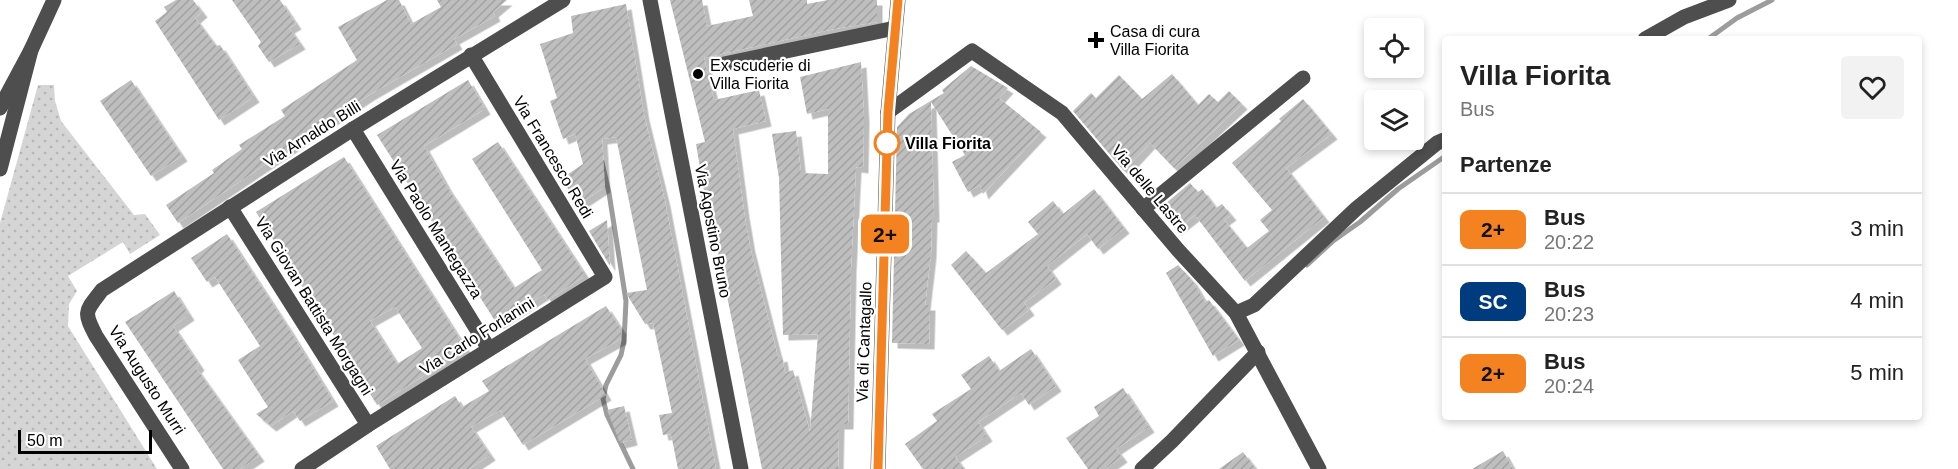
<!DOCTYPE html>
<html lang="it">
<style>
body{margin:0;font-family:Helvetica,sans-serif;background:#f2f2f2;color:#222;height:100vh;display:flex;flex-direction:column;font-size:22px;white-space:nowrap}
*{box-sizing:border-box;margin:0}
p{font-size:20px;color:#767676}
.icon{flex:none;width:33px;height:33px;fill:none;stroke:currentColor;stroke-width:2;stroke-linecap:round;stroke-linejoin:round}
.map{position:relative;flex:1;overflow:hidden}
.sheet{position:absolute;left:1442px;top:36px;width:480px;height:384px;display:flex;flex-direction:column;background:#fff;border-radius:6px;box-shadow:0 3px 9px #0003}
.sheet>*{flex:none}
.badge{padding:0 12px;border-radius:9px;font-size:21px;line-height:39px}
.buttons{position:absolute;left:1364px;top:18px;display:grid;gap:12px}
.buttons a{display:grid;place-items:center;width:60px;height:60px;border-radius:6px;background:#fff;box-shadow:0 3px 9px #0003;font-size:30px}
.scale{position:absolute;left:18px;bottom:15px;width:134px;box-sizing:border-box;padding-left:6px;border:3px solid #000;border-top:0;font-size:16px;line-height:21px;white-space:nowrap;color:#000;-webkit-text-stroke:4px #fff;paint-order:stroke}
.map>.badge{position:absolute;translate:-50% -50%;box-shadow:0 0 0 3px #fff}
h2{padding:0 18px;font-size:22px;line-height:54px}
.round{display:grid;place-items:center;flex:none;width:63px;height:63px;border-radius:6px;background:#f2f2f2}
.summary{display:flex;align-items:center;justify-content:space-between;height:102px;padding:0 18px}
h1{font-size:28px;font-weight:800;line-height:45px}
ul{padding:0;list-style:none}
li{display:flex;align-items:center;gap:18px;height:72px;padding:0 18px;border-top:2px solid #e0e0e0}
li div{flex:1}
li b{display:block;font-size:22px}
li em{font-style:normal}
li .badge{min-width:66px;font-weight:700;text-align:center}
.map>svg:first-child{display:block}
.grass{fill:url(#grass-dots)}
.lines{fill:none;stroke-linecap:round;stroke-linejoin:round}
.stream{stroke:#9c9c9c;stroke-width:5}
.building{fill:url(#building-hatch);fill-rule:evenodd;filter:url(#shadow)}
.minor{stroke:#4e4e4e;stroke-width:15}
.line-casing{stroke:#fff;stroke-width:14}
.line{stroke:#f58220;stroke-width:9}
.poi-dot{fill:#000;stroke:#fff;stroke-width:2}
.stop-dot{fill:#fff;stroke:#f58220;stroke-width:3}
.labels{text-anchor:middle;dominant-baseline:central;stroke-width:4.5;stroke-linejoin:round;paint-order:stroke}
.poi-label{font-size:16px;fill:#000;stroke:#fff;text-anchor:start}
.street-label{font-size:16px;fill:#000;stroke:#fff}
.stop-label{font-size:16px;font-weight:bold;fill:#000;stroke:#fff;text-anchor:start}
</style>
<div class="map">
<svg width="1958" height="469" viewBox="0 0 1958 469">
<defs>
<pattern id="grass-dots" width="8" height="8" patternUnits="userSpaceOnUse" patternTransform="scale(1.5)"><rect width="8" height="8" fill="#d5d5d5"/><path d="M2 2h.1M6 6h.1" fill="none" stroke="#b5b5b5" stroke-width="1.8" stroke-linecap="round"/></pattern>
<pattern id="building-hatch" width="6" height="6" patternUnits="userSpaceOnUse" patternTransform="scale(1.5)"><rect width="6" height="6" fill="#bebebe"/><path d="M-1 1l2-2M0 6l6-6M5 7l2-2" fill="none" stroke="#a2a2a2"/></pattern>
<filter id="shadow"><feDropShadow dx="5.5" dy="5.5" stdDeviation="0" flood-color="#0004"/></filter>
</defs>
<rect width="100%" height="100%" fill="#fff"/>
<polygon class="grass" points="38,85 54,85 55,101 61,121 134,215 145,214 160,235 130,254 123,242 68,276 77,291 69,304 68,326 157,469 0,469 0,223"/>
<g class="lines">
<g class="stream">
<polyline points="1708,39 1737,18 1772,0"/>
<polyline points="602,162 609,193 626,301 624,341 621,355 606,385 603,399 607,415 633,469"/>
<polyline points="1307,265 1333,241 1360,222 1398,189 1444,157"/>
</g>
</g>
<g class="building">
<polygon points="176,0 193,0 202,12 195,18 216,46 220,45 254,97 219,120 155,21 167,12 164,7"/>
<polygon points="232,0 280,0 296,24 289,28 300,44 269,62 258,46 261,42"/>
<polygon points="387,0 399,0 411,24 441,7 437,0 507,0 493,12 495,16 454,39 457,44 369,95 178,223 166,205 214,173 212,170 242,149 239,145 285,116 281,110 357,60 338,27"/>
<polygon points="670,0 702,0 707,26 753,16 749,0 807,0 807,4 828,0 877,0 877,22 834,29 704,58 714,100 759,90 766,121 733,129 744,212 750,247 778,357 782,356 785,373 793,370 810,432 818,334 783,335 779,178 772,134 796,131 801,173 828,174 828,109 807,114 800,77 861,62 864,118 863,168 856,167 851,268 848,424 839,424 838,469 762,469 711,217 704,218 700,191 704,191 696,144 705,142"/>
<polygon points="626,4 644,115 665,201 716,469 678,469 671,434 663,435 659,415 672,413 653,323 645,324 626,293 647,290 616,137 602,139 605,187 579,204 561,179 583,164 575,134 563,139 550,101 557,98 540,44 573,33 571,16"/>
<polygon points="971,66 1008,88 999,98 1041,132 983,194 980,185 968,192 952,162 965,155 931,102 934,217 932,217 931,253 925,305 930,305 929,344 892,343 897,127 909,114 944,93 942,90"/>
<polygon points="1172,74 1198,105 1209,94 1218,102 1229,91 1242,104 1174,168 1150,143 1124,171 1073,111 1091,93 1096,98 1119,75 1142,99"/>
<polygon points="131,80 182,156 151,176 100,101"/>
<polygon points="468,80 485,109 424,146 447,187 514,288 542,270 472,159 498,142 583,272 583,277 548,300 544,294 497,324 377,135"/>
<polygon points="1303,99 1332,134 1286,168 1324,217 1245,281 1195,215 1176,230 1159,209 1190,183 1198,192 1202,189 1216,208 1222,204 1231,215 1224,220 1247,248 1269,231 1260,220 1272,210 1232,163 1281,121 1279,119"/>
<path d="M344,157l122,192 -89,56 -49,-79 2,-1 -23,-35 -2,1 -49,-79zM395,307l27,41 -25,16 -27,-43z"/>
<polygon points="1094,189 1124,228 1098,249 1087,234 1047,266 1056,279 1024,303 1029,310 1002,330 951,265 966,251 986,273 1038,234 1028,222 1053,201 1063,214"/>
<polygon points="607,220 610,266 589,231"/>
<polygon points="227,234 289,329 333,401 300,421 293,411 271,426 256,414 268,407 238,360 260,346 215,277 207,282 191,258"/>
<polygon points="1178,265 1192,280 1205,302 1209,300 1239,340 1213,356 1166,273"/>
<polygon points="174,291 189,315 173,326 199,365 196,368 259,456 240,469 223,469 125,322"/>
<polygon points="606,306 621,329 621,339 585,359 606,395 523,445 500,410 471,427 490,455 469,469 390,469 376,446 455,396 462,407 489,391 482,381"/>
<polygon points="1031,349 1056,386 1029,405 1021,393 978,422 987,436 955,457 964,469 923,469 905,444 937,421 932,414 971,389 961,375 989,356 999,371"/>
<polygon points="1123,388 1149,427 1116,449 1122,457 1105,469 1088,469 1066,438 1099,416 1094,407"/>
<polygon points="624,406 632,440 620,443 607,410"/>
<polygon points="1503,451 1513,469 1472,469"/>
<polygon points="1243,452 1256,469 1219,469"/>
</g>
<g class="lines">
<g class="minor">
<polyline points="650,0 741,469"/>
<polyline points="1645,39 1684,17 1729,0"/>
<polyline points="724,64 895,28"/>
<polyline points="0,108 31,50 54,0"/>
<polyline points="888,112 972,51 1062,113 1178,250 1236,313 1319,469"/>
<polyline points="353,129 489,349"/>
<polyline points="0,169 31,50"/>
<polyline points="230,207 368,425"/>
<polyline points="1143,209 1303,78"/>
<polyline points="1236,313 1254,305 1357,208 1437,143 1444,140"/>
<path d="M182,469l-86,-133c-13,-25 -11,-24 6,-46l251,-161 210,-129"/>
<polyline points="302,469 368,425 605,277 471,55"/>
<polyline points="878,469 888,112 898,0"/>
<polyline points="1142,469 1172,441 1258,352"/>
</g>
</g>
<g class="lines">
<g class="line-casing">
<polyline id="line" points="878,469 888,112 898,0"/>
</g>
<use href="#line" class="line"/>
</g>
<g class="poi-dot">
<path d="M1093 31h6v6h6v6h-6v6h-6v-6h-6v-6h6z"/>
<circle cx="698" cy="74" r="6"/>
</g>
<circle class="stop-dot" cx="887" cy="143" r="12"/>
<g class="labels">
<g class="poi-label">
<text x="1110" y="31">Casa di cura<tspan x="1110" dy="18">Villa Fiorita</tspan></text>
<text x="710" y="65">Ex scuderie di<tspan x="710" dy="18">Villa Fiorita</tspan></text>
</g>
<g class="street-label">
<text transform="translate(312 134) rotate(-32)">Via Arnaldo Billi</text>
<text transform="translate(553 157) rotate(59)">Via Francesco Redi</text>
<text transform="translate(1150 189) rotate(50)">Via delle Lastre</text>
<text transform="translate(436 229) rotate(58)">Via Paolo Mantegazza</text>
<text transform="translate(713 231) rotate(79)">Via Agostino Bruno</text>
<text transform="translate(314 306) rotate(58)">Via Giovan Battista Morgagni</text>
<text transform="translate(477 336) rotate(-32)">Via Carlo Forlanini</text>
<text transform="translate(864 342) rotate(-88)">Via di Cantagallo</text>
<text transform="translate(147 380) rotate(57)">Via Augusto Murri</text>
</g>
<g class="stop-label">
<text x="905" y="143">Villa Fiorita</text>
</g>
</g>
</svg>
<div class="buttons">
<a><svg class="icon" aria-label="locate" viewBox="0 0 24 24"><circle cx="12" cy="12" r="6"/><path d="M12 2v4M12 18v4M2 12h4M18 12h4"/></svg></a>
<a><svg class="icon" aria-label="layers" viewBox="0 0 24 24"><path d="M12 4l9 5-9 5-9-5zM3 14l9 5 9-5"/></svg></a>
</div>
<div class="scale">50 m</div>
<b class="badge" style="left:885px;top:234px;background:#f58220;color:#111">2+</b>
<section class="sheet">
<div class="summary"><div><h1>Villa Fiorita</h1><p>Bus</p></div><a class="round"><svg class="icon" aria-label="heart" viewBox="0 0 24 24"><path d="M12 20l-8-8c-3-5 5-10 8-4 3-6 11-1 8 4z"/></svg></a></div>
<h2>Partenze</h2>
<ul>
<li><span class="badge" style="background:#f58220;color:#111">2+</span><div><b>Bus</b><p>20:22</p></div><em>3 min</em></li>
<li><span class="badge" style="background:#003b80;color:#fff">SC</span><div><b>Bus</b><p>20:23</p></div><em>4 min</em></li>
<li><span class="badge" style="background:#f58220;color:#111">2+</span><div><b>Bus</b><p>20:24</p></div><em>5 min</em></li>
</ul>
</section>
</div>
